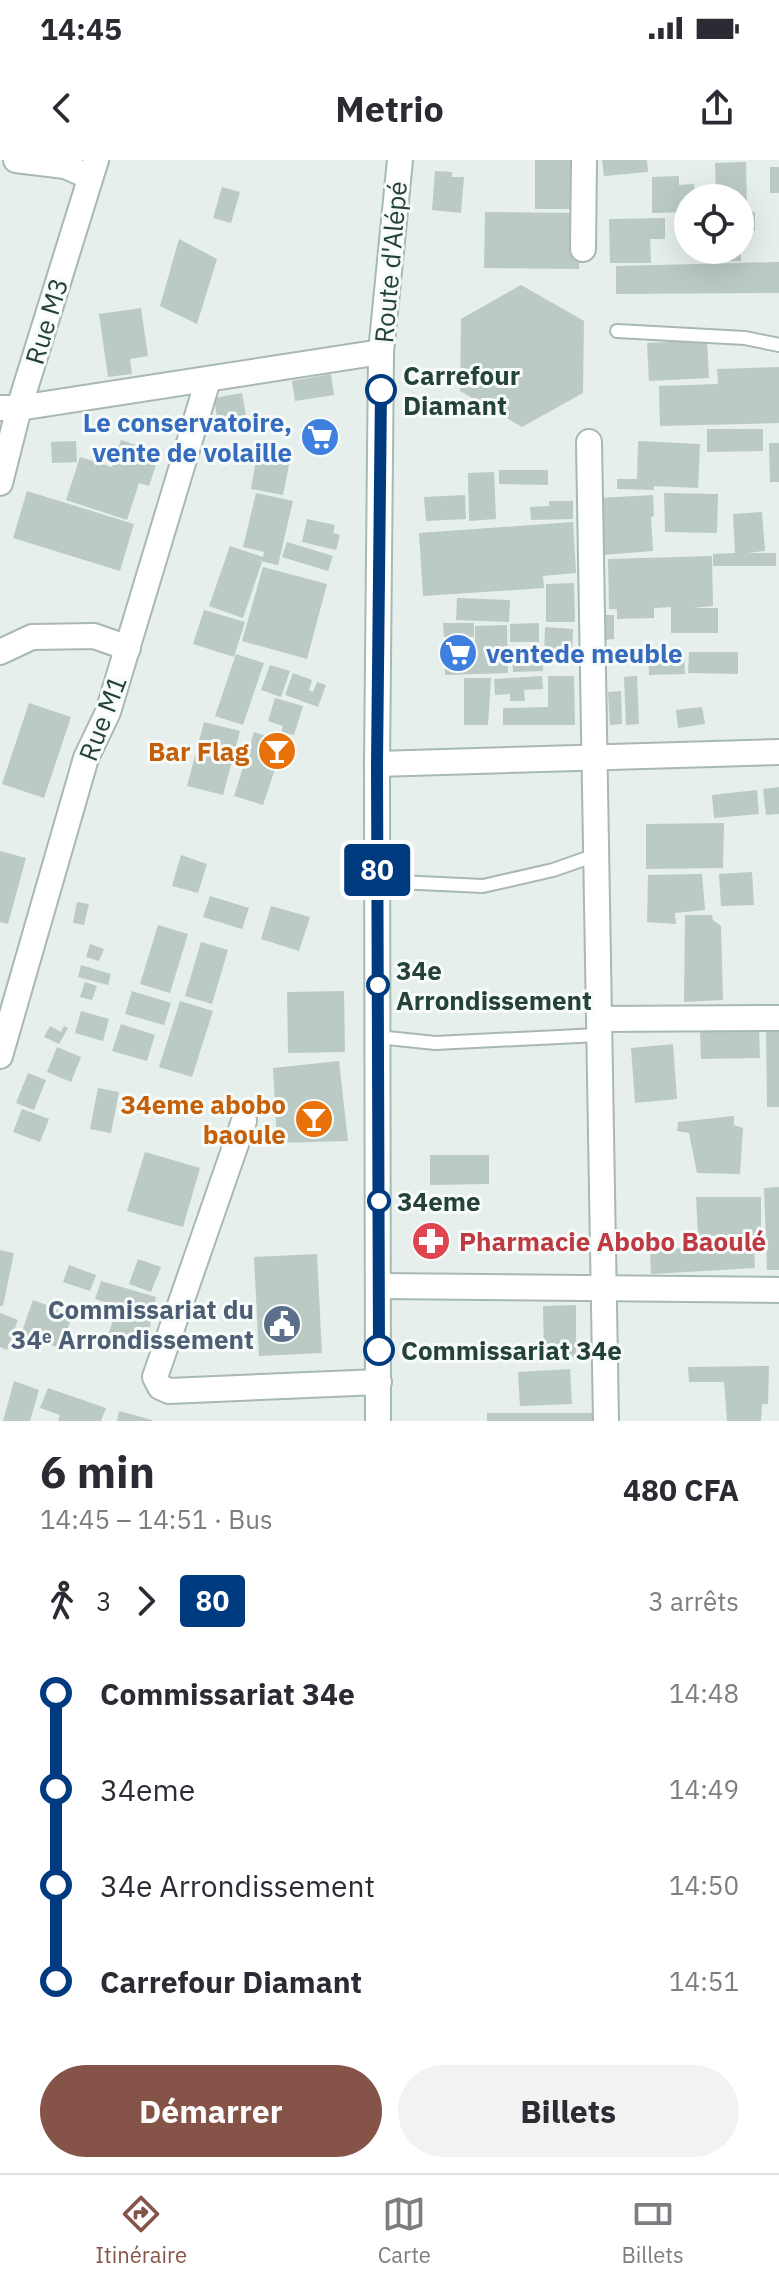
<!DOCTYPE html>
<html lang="fr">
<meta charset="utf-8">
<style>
body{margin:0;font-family:"IBM Plex Sans",sans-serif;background:#f2f2f3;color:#2b2b33;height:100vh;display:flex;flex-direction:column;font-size:30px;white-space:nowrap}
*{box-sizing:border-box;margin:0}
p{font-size:26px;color:#7c7c81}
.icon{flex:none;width:44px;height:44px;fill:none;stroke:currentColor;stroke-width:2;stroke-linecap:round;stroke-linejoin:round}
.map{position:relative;height:1261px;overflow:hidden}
.details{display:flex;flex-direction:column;background:#fff;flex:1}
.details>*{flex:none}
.badge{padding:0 16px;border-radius:6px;font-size:28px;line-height:52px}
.buttons{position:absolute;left:674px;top:24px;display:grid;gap:16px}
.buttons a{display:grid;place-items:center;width:80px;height:80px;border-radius:50%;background:#fff;box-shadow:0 8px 32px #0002;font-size:40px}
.map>.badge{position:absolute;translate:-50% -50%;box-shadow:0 0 0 4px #fff}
.legs{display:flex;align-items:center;gap:12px;height:88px;padding:0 40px;font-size:26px}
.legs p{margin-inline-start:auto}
.head{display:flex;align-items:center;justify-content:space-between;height:136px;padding:0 40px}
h1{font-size:44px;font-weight:800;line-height:60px}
.action{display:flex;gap:16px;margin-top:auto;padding:16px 40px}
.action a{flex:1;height:92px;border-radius:48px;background:#855347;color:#fff;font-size:32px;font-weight:800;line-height:92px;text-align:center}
.action a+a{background:#f2f2f3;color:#2b2b33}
ul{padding:0 40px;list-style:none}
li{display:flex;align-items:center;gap:28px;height:96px;font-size:30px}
li i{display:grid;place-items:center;width:12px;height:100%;margin:0 10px;background:currentColor}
li i::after{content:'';width:20px;height:20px;margin:-10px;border:6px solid;border-radius:50%;background:#fff}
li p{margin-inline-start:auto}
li:first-child i{background:linear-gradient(#0000 50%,currentColor 0)}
li:last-child i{background:linear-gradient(currentColor 50%,#0000 0)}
.status{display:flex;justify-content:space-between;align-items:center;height:56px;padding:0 40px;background:#fff;direction:ltr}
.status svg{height:22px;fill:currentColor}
header{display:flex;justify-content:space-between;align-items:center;height:104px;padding:0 40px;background:#fff;font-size:36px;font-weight:800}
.tabs{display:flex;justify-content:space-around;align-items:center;height:112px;border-top:2px solid #e1e1e2;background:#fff;font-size:22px;color:#7c7c81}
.tabs a{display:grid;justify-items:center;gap:4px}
.tabs .on{color:#855347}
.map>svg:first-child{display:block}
.building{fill:#bbcac4}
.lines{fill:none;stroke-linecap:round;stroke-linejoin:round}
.lane-casing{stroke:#a8b8b2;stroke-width:16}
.street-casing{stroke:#a8b8b2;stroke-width:28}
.secondary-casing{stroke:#a4bbb3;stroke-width:28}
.lane{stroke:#fff;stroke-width:12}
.street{stroke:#fff;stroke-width:24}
.secondary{stroke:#fff;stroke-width:24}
.line-1-casing{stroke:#fff;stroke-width:18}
.line-1{stroke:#003b80;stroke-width:12}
.stop-1-dot{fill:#fff;stroke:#003b80;stroke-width:4}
.labels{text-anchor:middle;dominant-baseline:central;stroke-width:6;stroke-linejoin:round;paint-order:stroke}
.street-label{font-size:26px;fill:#24423a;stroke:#f7fbf9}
.stop-label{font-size:26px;font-weight:bold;fill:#24423a;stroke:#f7fbf9;text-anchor:start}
.shop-label{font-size:26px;font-weight:bold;fill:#366cbe;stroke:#f7fbf9;text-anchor:end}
.food-label{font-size:26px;font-weight:bold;fill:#c56008;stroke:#f7fbf9;text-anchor:end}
.health-label{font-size:26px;font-weight:bold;fill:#be3a42;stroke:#f7fbf9;text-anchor:start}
.service-label{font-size:26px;font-weight:bold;fill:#4e5e75;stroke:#f7fbf9;text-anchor:end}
</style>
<div class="status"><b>14:45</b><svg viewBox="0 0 49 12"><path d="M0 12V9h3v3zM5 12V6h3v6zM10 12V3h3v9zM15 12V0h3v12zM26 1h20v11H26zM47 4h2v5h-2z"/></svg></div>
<header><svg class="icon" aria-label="back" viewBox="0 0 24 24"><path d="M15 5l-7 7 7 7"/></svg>Metrio<svg class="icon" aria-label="share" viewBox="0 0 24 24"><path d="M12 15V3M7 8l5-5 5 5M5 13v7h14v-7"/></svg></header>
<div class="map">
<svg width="779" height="1261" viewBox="0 0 779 1261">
<rect width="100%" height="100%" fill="#e6efeb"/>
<g class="building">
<polygon points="535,0 571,0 572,49 535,49"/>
<polygon points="602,0 647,0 648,12 604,16"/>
<polygon points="746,2 747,52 755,52 755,71 740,71 740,38 716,38 715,3"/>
<rect x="770" y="7" width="9" height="26"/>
<polygon points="435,11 452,12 452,17 464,17 461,53 432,50"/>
<polygon points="679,16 679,25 694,24 695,38 688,38 688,52 652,53 652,17"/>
<polygon points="222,27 240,32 231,63 213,58"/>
<polygon points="485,52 580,53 579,109 484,108"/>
<polygon points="665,58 665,79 650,79 651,103 610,103 609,59"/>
<polygon points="179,79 217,99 197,164 160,146"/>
<polygon points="712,90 741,90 741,101 712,102"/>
<polygon points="779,102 779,133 616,134 616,106"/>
<polygon points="521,125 584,161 583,233 522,267 460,231 461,159"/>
<polygon points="141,148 148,196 130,199 132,214 108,217 99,154"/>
<polygon points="707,180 709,218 649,221 647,183"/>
<polygon points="779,207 779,263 660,266 659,226 718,224 717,209"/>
<polygon points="331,214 334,235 295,241 292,221"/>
<polygon points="242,233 247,261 230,263 231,269 219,271 214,238"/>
<polygon points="707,269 763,269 763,291 707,292"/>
<polygon points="121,280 160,293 149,326 139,323 127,360 66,340 80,297 112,307"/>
<polygon points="76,281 77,302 52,303 51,282"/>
<polygon points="638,281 700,284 698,328 654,326 654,330 617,329 617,319 637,319"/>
<polygon points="769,283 779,283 779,322 770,322"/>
<polygon points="257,294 290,300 283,335 251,329"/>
<polygon points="499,310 548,310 548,325 499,324"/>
<polygon points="494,312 496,359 469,361 468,313"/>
<polygon points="27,331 134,364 120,411 13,378"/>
<polygon points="256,333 293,341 278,405 255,400 262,402 243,458 209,446 230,386 263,397 264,392 243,387"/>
<polygon points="664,333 718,334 717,373 665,372"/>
<polygon points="465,335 466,359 426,361 424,337"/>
<polygon points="653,335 654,356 651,357 653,391 602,395 599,338"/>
<polygon points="549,341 573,341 573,359 531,360 530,347 549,346"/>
<polygon points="762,352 765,391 748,393 776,393 776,406 713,406 713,394 735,393 733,354"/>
<polygon points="307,359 335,365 333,373 340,375 336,390 302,382"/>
<polygon points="573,362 576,413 543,416 544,428 423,436 419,373"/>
<polygon points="287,382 333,396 328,411 282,397"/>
<polygon points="712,396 713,446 692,448 718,448 718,473 671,473 671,447 654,448 654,458 617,459 617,449 609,449 608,399"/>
<polygon points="263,407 327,424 307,499 242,481"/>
<polygon points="574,423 575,462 546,462 546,424"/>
<polygon points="457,438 510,440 509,462 456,460"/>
<polygon points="204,450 245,462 234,497 193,484"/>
<polygon points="603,455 614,455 614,479 603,480"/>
<polygon points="443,463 474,463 474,477 444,477"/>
<polygon points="539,463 539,482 510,482 510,464"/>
<polygon points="507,465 508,513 445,515 445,488 475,488 475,466"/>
<polygon points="545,467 573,469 572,500 544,499"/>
<polygon points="542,487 543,511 513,512 512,488"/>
<polygon points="684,490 685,514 649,515 648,491"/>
<polygon points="689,492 738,492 738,514 688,513"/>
<polygon points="236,494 264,503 243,565 215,556"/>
<polygon points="270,505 290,511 281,537 261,530"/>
<polygon points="293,513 312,520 309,530 313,532 317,522 326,525 318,547 285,535"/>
<polygon points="542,516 543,529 524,530 525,541 510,541 510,534 495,535 494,519"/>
<polygon points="548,516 574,516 575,565 503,565 503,548 548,547"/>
<polygon points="637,516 639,564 626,565 624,517"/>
<polygon points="464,518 491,518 488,565 464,565"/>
<polygon points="621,531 622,564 610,565 608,532"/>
<polygon points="275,538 303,546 294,575 281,572 283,566 268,561"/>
<polygon points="29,543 71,557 44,638 2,624"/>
<polygon points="702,547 705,564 678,568 676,550"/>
<polygon points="204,562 240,571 223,635 187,626"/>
<polygon points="254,572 284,582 263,645 234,636"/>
<polygon points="779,627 779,654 766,655 763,629"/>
<polygon points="757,630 759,654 714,658 712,635"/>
<polygon points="724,663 723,708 646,709 646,664"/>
<polygon points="0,691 26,698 8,764 0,762"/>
<polygon points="181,695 207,704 198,733 172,726"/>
<polygon points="752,712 754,745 721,746 719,714"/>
<polygon points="702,714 705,750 675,753 676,764 647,762 648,715"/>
<polygon points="210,736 249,748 242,769 203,757"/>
<polygon points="77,742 89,744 84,765 73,763"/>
<polygon points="271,746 310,757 299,791 261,779"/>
<polygon points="685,755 712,755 713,760 721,766 723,840 684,842"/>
<polygon points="158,765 188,774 170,833 140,824"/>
<polygon points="201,782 228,790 212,844 185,836"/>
<polygon points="90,784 104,789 99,801 86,797"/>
<polygon points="81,805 111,814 108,825 78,817"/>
<polygon points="85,822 97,826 92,840 80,837"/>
<polygon points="132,831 171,843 164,865 125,854"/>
<polygon points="344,831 345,892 288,893 287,832"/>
<polygon points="180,841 213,851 192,917 159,907"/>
<polygon points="81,851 109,859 103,881 75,873"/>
<polygon points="121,864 155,875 147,901 112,891"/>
<polygon points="50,866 61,872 64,866 68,868 59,884 44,877"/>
<polygon points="759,869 760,898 701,899 700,870"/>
<polygon points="766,869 779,869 779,947 767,947"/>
<polygon points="673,884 677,939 635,943 631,888"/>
<polygon points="57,887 81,897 71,922 47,912"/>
<polygon points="339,901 348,981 277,983 273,908"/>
<polygon points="28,913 46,920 34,950 16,943"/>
<polygon points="98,928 119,932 111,973 90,969"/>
<polygon points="22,949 49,959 40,982 13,972"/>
<polygon points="734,956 734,965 743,968 740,1014 697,1013 689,973 677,971 678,962"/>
<polygon points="145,992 200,1008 183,1067 127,1051"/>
<polygon points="430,995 489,995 489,1024 430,1025"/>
<polygon points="779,1027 779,1110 767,1110 764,1028"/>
<polygon points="696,1037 761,1037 761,1075 698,1076"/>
<polygon points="754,1084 755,1108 651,1114 650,1090"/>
<polygon points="0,1090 14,1093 3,1146 0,1146"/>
<polygon points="317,1094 322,1193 259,1196 254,1097"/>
<polygon points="138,1099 161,1107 151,1132 129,1124"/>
<polygon points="69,1105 96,1115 90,1131 63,1122"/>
<polygon points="101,1121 156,1137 147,1181 109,1173 117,1146 95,1139"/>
<polygon points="33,1140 73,1155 60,1188 21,1174"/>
<polygon points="576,1145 576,1197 544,1197 543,1146"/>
<polygon points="0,1153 18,1160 7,1190 0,1187"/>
<polygon points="769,1206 768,1244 762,1244 761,1261 727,1261 724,1222 689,1222 688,1207"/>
<polygon points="570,1209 572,1244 520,1246 518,1212"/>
<polygon points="14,1221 39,1230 30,1261 3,1261"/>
<polygon points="48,1228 106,1248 101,1261 58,1261 60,1255 40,1248"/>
<polygon points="119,1251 152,1260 152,1261 117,1261"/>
<rect x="487" y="1253" width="105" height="8"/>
</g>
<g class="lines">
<g class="lane-casing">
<g id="lane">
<polyline points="617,171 745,178 779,185"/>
<polyline points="377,721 483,726 553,710 596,695"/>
<polyline points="378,877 435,883 599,875"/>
</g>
</g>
<g class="street-casing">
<g id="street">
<polyline points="16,0 65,6 90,17"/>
<polyline points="583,89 584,0"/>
<polyline points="0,248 19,248 381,192"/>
<polyline points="589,282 606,1261"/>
<polyline points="0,323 19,248 96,0"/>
<polyline points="0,492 32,477 94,476 128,488"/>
<polyline points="377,604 779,592"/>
<polyline points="599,859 779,858"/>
<polyline points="0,896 86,598 108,552 208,220"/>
<polyline points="244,961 155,1217 160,1227 169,1231 379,1222"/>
<polyline points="380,1126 779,1130"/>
</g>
</g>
<g class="secondary-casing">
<polyline id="secondary" points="378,1261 377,604 381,192 400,0"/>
</g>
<use href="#lane" class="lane"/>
<use href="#street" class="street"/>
<use href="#secondary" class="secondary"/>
</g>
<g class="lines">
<g class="line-1-casing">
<polyline id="line-1" points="379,1190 377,604 381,230"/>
</g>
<use href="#line-1" class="line-1"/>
</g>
<defs>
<g id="supermarket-disc" transform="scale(2)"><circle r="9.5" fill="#3f7fe0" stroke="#f7fbf9"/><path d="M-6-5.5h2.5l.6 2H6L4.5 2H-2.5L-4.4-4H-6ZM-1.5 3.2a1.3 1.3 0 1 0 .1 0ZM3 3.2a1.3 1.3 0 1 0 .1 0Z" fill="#fff"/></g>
<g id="bar-disc" transform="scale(2)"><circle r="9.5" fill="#e8710a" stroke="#f7fbf9"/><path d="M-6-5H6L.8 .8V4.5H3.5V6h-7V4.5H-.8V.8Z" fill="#fff"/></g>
<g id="pharmacy-disc" transform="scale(2)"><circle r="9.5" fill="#e0444e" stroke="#f7fbf9"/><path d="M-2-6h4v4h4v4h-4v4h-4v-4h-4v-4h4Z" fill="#fff"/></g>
<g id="civic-disc" transform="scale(2)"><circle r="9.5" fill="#5c6f8a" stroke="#f7fbf9"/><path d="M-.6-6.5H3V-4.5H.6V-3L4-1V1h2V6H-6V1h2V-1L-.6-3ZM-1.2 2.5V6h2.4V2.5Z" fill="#fff"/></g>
</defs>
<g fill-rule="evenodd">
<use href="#supermarket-disc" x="320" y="277"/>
<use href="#supermarket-disc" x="458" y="493"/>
<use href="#bar-disc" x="277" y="591"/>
<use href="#bar-disc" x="314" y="959"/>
<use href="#pharmacy-disc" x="431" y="1081"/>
<use href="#civic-disc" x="282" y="1164"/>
</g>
<g class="stop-1-dot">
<circle cx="381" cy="230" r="14"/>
<circle cx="378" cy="825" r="10"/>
<circle cx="379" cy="1041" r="10"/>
<circle cx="379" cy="1190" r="14"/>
</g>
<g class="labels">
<g class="street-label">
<text transform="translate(390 102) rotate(-85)">Route d'Alépé</text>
<text transform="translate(46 161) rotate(-73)">Rue M3</text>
<text transform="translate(102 558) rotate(-69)">Rue M1</text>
</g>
<g class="stop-label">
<text x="403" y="215">Carrefour<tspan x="403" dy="30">Diamant</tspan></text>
<text x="396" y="810">34e<tspan x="396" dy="30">Arrondissement</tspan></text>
<text x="397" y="1041">34eme</text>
<text x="401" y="1190">Commissariat 34e</text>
</g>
<g class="shop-label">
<text x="292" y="262">Le conservatoire,<tspan x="292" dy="30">vente de volaille</tspan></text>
<text x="486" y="493" text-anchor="start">ventede meuble</text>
</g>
<g class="food-label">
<text x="249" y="591">Bar Flag</text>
<text x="286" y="944">34eme abobo<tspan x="286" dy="30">baoule</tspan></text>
</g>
<g class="health-label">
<text x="459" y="1081">Pharmacie Abobo Baoulé</text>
</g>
<g class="service-label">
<text x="254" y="1149">Commissariat du<tspan x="254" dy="30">34ᵉ Arrondissement</tspan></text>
</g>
</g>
</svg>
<div class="buttons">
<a><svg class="icon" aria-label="locate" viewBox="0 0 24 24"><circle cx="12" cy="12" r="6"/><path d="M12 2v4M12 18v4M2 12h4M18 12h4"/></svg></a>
</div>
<b class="badge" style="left:377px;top:710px;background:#003b80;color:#fff">80</b>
</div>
<section class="details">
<div class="head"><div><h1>6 min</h1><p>14:45 – 14:51 · Bus</p></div><b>480 CFA</b></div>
<div class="legs"><svg class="icon" aria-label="walk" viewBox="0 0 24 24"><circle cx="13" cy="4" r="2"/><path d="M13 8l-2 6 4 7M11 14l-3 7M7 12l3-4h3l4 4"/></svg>3<svg class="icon" aria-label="forward" viewBox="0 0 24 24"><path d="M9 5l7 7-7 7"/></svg><b class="badge" style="background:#003b80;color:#fff">80</b><p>3 arrêts</p></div>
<ul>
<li><i style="color:#003b80"></i><b>Commissariat 34e</b><p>14:48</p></li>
<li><i style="color:#003b80"></i><span>34eme</span><p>14:49</p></li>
<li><i style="color:#003b80"></i><span>34e Arrondissement</span><p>14:50</p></li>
<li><i style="color:#003b80"></i><b>Carrefour Diamant</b><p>14:51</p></li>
</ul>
<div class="action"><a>Démarrer</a><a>Billets</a></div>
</section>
<nav class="tabs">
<a class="on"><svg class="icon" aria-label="directions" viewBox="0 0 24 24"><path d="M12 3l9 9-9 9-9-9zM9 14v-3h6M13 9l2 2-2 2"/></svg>Itinéraire</a>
<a><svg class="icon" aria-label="map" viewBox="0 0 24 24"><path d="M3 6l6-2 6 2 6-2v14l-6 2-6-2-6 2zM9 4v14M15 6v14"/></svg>Carte</a>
<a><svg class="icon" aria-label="tickets" viewBox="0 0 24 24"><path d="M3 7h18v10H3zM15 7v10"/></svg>Billets</a>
</nav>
